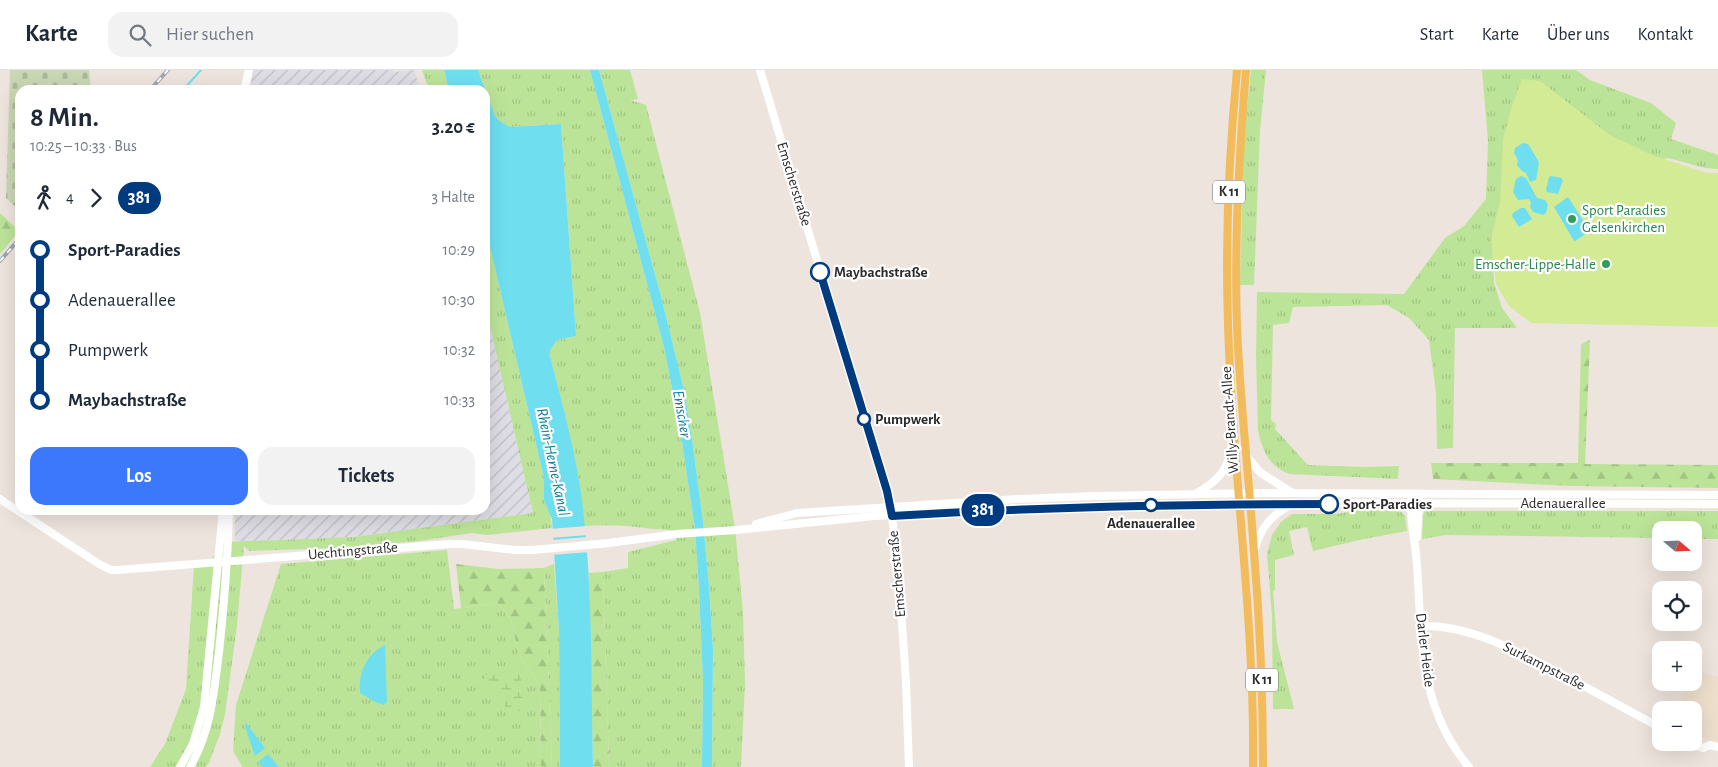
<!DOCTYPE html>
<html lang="de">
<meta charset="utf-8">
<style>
body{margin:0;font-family:"Alegreya Sans",sans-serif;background:#f2f2f3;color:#1f2937;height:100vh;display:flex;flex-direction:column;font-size:19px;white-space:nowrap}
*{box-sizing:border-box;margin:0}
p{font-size:16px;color:#747a83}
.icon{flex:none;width:28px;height:28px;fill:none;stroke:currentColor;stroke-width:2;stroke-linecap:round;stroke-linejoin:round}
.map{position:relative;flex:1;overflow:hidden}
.sheet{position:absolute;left:15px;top:15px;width:475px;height:430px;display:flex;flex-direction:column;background:#fff;border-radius:15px;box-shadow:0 5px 20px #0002}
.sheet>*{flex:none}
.badge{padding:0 10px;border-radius:16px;font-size:18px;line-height:32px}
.needle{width:32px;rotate:109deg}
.tools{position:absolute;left:1652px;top:451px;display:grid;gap:10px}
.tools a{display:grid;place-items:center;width:50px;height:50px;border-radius:10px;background:#fff;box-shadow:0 5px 20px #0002;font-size:25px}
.map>.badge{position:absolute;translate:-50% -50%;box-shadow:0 0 0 2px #fff}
.legs{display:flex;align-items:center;gap:8px;height:55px;padding:0 15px;font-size:16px}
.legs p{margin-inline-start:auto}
.head{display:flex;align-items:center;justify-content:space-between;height:85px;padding:0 15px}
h1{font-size:28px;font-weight:700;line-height:38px}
.cta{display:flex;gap:10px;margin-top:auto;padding:10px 15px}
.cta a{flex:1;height:58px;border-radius:15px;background:#3b78fb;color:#fff;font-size:20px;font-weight:700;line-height:58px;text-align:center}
.cta a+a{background:#f2f2f3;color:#1f2937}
ul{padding:0 15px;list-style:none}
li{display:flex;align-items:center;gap:18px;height:50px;font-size:19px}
li i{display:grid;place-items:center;width:8px;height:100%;margin:0 6px;background:currentColor}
li i::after{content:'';width:12px;height:12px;margin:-6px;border:4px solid;border-radius:50%;background:#fff}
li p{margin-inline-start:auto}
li:first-child i{background:linear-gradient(#0000 50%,currentColor 0)}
li:last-child i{background:linear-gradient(currentColor 50%,#0000 0)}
header{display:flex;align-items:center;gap:30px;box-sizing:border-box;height:70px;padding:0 25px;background:#fff;border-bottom:1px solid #e0e1e3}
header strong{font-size:24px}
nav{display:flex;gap:28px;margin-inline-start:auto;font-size:18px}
.search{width:350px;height:45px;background:#f2f2f3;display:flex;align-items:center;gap:12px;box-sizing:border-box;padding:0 18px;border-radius:15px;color:#747a83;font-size:19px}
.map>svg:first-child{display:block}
.industrial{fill:url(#industrial-furrows)}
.education{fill:#eedfcc}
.grass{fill:url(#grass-tufts)}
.forest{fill:url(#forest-firs)}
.wetland{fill:url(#wetland-marsh)}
.cemetery{fill:url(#cemetery-stones)}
.pitch{fill:#d2eb94}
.water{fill:#6fdff0}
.pier{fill:#ede4dd}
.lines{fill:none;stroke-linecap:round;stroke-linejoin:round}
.stream{stroke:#6fdff0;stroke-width:2}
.secondary{stroke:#fff;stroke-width:8}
.primary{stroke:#f2bb5c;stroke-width:8}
.rail-casing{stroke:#9fa5b5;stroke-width:4}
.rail{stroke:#fff;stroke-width:2;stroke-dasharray:5.5;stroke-linecap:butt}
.line-1-casing{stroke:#fff;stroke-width:11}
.line-1{stroke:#003b80;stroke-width:8}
.leisure-dot{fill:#2e9e5b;stroke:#fff;stroke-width:2}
.stop-1-dot{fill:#fff;stroke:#003b80;stroke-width:2.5}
.labels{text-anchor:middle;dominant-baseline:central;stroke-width:4.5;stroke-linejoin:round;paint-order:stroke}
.shield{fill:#fff;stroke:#6b6b6b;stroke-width:1}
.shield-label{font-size:14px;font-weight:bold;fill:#2b2b2b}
.street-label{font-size:15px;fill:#2b2b2b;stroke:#fff}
.leisure-label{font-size:15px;fill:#27864d;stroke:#fff;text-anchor:start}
.stop-label{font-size:15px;font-weight:bold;fill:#2b2b2b;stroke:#fff;text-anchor:start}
.water-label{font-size:16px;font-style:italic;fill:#0c7f9d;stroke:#fff}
</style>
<header>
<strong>Karte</strong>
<div class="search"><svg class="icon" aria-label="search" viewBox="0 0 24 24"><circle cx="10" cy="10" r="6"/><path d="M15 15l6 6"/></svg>Hier suchen</div>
<nav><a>Start</a><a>Karte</a><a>Über uns</a><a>Kontakt</a></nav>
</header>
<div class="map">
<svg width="1718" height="697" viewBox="0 0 1718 697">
<defs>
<pattern id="industrial-furrows" width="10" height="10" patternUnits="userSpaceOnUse" patternTransform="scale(1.25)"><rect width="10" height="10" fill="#dedde5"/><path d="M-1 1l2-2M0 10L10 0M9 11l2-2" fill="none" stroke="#bfbec5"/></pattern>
<pattern id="grass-tufts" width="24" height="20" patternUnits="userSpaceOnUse" patternTransform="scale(1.25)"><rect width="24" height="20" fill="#bce498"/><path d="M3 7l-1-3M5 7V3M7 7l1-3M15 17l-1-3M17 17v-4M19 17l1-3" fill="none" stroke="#a2c483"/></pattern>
<pattern id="forest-firs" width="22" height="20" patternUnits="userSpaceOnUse" patternTransform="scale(1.25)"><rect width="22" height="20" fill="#bce498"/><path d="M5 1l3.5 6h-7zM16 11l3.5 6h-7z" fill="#a2c483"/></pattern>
<pattern id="wetland-marsh" width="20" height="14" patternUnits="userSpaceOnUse" patternTransform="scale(1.25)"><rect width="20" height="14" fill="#bce498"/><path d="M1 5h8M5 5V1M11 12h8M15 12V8" fill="none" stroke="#a2c483"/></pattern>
<pattern id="cemetery-stones" width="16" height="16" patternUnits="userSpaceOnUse" patternTransform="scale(1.25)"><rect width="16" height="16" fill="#c9d7b4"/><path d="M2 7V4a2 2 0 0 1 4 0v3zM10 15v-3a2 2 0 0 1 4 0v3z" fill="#adb99b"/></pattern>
</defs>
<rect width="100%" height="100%" fill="#ede4dd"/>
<g class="industrial">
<polygon points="253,0 393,0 394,2 414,0 421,20 250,20"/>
<polygon points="485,234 533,443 354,467 235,472 235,440 485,440"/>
</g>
<polygon class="education" points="1699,602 1718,607 1718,672 1694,665 1694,640 1677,640 1688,613 1694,612 1694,604"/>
<g class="grass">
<polygon points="422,0 444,0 449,20 429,20"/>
<path d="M478,0h112l74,277 17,88 14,94 4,60 4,92 -1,86h-93l-6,-195 25,-4v-16l48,-12 1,-8c-8,-3 -15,-2 -24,-3 -22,-3 -45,-5 -69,-3 -4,-59 -21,-117 -35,-174l8,-12 19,-4 -15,-212 -51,3 -9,-5 -6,-6z"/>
<polygon points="599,0 630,0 638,29 630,30 646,35 700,243 735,458 743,542 745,613 741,697 712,697 713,579 709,516 703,452 691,362 684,320 662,230"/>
<polygon points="1251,0 1266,0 1260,60 1254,215 1240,215 1244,67"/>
<path d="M1482,0h94l14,10 61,23 25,20 -5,16 47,16v14l-13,-1 -37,-10 -27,5 -139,40 -10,35 2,45 8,25 15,20h-62l-2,120 -16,1 -1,-56 -7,-53 -20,-22 -22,-13 -94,2 -4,16 -16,2 -2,95 5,4 -1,5 33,36 57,2 34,-1 -1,13 -108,-5c-21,-7 -28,-24 -32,-44l-2,-73 1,-65 147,2 41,-56 19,-12 22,-27 2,-58z"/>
<polygon points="485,155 544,408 544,428 550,442 552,458 487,465 472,463 420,471 338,478 249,481 244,476 237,555 225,644 220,664 209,693 206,697 150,697 165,674 186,619 194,495 209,492 225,472 354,467 533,443 485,234"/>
<polygon points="1357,440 1396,441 1401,442 1405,446 1407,461 1364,469 1313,481 1307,457 1289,461 1294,485 1275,490 1275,520 1273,521 1277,572 1294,639 1273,639 1272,546 1267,483 1272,465 1281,452 1292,444 1337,444"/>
<polygon points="1425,441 1718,441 1718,469 1694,469 1694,460 1661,460 1661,468 1446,465 1422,469 1423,445"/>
<polygon points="447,480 454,539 498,533 511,550 519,586 540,615 541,697 241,697 242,696 233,681 236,635 281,494"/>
<polygon points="554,494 559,561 560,697 552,697 544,498"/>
</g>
<g class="forest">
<polygon points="0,143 19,161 0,184"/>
<polygon points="1590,270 1585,394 1718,395 1718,418 1569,416 1433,409 1431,393 1578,393 1581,275 1583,273"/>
<polygon points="456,494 499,499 544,498 552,697 541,697 540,615 519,586 511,550 498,533 461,538"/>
<polygon points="603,502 609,697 593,697 589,503"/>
</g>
<polygon class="wetland" points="521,603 523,641 508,641 506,640 502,626 504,622 498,621 483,605"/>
<polygon class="cemetery" points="10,0 89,0 91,20 20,20 20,141 6,128"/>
<polygon class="pitch" points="1522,9 1540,11 1610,65 1652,85 1707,103 1718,103 1718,257 1531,253 1509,236 1496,214 1491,168 1500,133 1503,69 1511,39"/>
<g class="water">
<path d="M444,0h34l17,46 6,6 9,5 51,-3 15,212 -19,4 -8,12c13,51 28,104 34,156 10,86 8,173 10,259h-33l-1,-136 -7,-112 -8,-19v-22l-59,-253v-135h-36z"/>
<polygon points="590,0 599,0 662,230 684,320 691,362 703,452 709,516 713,579 712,697 702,697 703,611 699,519 695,459 681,365 664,277"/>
<polygon points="1523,73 1528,74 1539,92 1536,110 1530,112 1526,103 1522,101 1517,95 1518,90 1514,83 1515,78"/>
<polygon points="1521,106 1526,108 1537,128 1545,130 1548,135 1546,143 1543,145 1533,142 1530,137 1531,132 1529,129 1518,130 1513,122 1516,109"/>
<polygon points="1551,106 1561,108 1563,110 1558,124 1547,122 1546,120 1549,107"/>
<polygon points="1568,127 1590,161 1575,171 1574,171 1554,137"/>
<polygon points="1521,138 1525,138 1532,149 1519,157 1512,146 1513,143"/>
<path d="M385,575l2,57 -3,3 -9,-3 -15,-9c-2,-21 6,-38 25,-48z"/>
<polygon points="246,653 265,678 255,686 245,657"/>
<polygon points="268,684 279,697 263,697 258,692"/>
</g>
<g class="pier">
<polygon points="587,456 588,465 550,468 550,459"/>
<polygon points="588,467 590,482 551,485 551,470"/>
</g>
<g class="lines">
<polyline class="stream" points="183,20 201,0"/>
<g class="secondary">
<polyline points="760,0 891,437 899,510 906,612 909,697"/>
<polyline points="244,20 249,0"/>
<polyline points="1246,386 1261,403 1291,422"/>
<path d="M1197,423c24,-14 29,-23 37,-48"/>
<polyline points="0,429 99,494 111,500 117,500 450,474 462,474 514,480 533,480 609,473 677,464 736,460 874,446 1021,438 1250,433 1718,434"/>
<path d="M1411,431c-1,22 5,43 6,64 5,73 1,142 52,202"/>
<polyline points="756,454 797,443 1019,429 1095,426 1261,423 1718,425"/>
<polyline points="1417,467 1419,429"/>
<path d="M1254,482c7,-25 16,-36 38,-48"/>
<path d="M1420,556c52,-2 102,28 147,51 31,17 63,34 94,51"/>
<polyline points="1685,672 1703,678 1710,675 1718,677"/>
<polyline points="180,697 193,674 204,637 223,440"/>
<path d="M190,697c21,-36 24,-75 29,-115 5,-47 9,-94 10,-142"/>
</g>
<g class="primary">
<path d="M1237,0c-8,84 -12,168 -9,253 4,148 27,295 25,444"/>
<path d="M1246,0c-7,85 -12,171 -9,256 3,76 12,151 17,226 6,72 9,143 9,215"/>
</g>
<g class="rail-casing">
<g id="rail">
<polyline points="150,20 168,0"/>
<polyline points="0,191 20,168"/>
</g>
</g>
<use href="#rail" class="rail"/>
</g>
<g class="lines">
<g class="line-1-casing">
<path id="line-1" d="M820,202l67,219 5,25c145,-9 291,-12 437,-12"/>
</g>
<use href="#line-1" class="line-1"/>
</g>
<g class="leisure-dot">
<circle cx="1572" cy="149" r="5"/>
<circle cx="1606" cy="194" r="5"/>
</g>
<g class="stop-1-dot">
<circle cx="820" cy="202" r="9"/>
<circle cx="864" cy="349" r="6"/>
<circle cx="1329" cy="434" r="9"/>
<circle cx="1151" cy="435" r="6"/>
</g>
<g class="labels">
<g class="shield">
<rect x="1213" y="110.5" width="32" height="23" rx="4"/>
<rect x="1246" y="598.5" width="32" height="23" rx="4"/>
</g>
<g class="shield-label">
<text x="1229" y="122">K 11</text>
<text x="1262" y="610">K 11</text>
</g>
<g class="street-label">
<text transform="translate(794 114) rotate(73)">Emscherstraße</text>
<text transform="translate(1230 350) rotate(-94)">Willy-Brandt-Allee</text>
<text x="1563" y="433">Adenauerallee</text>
<text transform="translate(353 481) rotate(-5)">Uechtingstraße</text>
<text transform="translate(897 504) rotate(-95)">Emscherstraße</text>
<text transform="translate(1425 580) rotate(83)">Darler Heide</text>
<text transform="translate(1544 596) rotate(27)">Surkampstraße</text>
</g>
<g class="leisure-label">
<text x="1582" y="140">Sport Paradies<tspan x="1582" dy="17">Gelsenkirchen</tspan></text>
<text x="1596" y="194" text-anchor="end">Emscher-Lippe-Halle</text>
</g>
<g class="stop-label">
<text x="834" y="202">Maybachstraße</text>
<text x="875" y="349">Pumpwerk</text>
<text x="1343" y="434">Sport-Paradies</text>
<text x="1151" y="453" text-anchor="middle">Adenauerallee</text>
</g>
<g class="water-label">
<text transform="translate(682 344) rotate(80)">Emscher</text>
<text transform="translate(553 392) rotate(78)">Rhein-Herne-Kanal</text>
</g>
</g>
</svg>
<div class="tools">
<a><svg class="needle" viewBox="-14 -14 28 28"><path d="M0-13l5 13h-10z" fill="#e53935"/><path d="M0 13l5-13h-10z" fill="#747a83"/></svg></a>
<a><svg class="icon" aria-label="locate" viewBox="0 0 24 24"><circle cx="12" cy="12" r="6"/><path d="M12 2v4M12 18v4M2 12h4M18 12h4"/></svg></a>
<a>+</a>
<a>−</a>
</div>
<b class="badge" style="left:983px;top:440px;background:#003b80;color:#fff">381</b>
<section class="sheet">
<div class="head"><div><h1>8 Min.</h1><p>10:25 – 10:33 · Bus</p></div><b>3.20 €</b></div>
<div class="legs"><svg class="icon" aria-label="walk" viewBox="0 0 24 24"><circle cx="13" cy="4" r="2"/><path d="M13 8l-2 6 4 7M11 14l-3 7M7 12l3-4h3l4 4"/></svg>4<svg class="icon" aria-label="forward" viewBox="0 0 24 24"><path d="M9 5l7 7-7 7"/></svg><b class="badge" style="background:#003b80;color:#fff">381</b><p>3 Halte</p></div>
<ul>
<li><i style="color:#003b80"></i><b>Sport-Paradies</b><p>10:29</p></li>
<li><i style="color:#003b80"></i><span>Adenauerallee</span><p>10:30</p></li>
<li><i style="color:#003b80"></i><span>Pumpwerk</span><p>10:32</p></li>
<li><i style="color:#003b80"></i><b>Maybachstraße</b><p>10:33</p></li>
</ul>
<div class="cta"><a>Los</a><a>Tickets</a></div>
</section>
</div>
